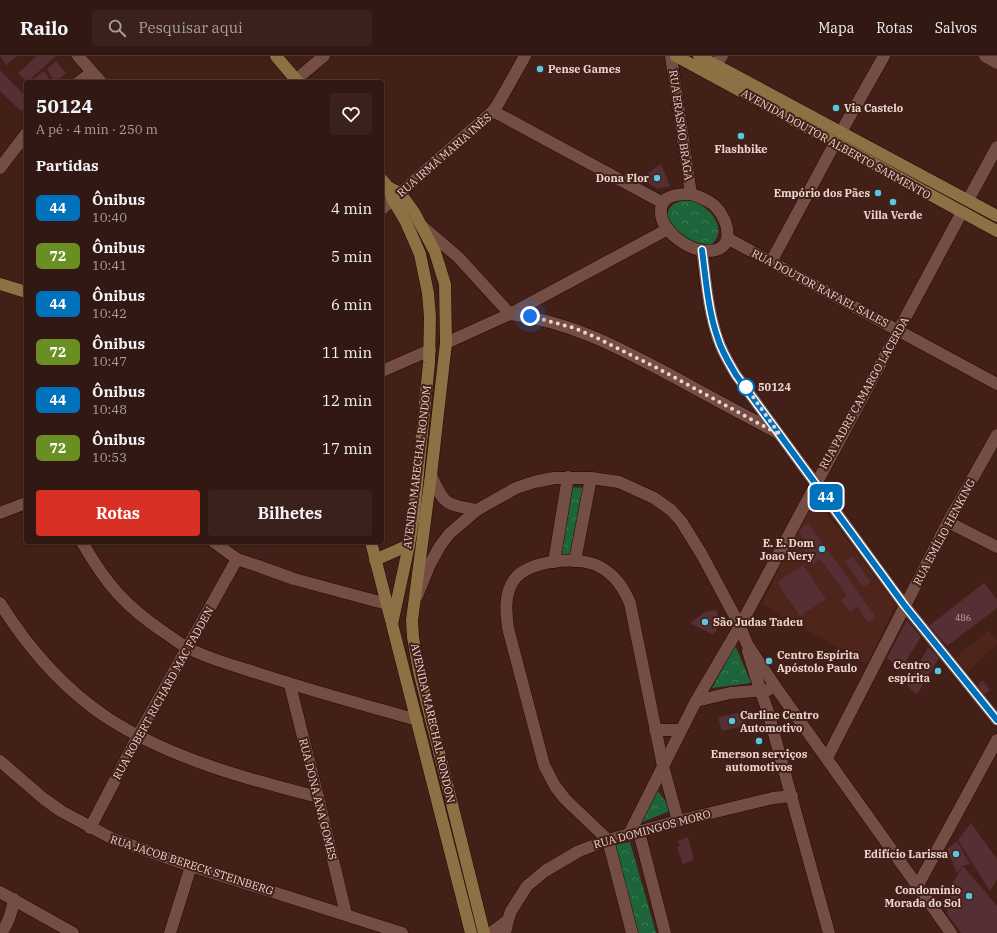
<!DOCTYPE html>
<html lang="pt">
<meta charset="utf-8">
<style>
body{margin:0;font-family:"IBM Plex Serif",serif;background:#3a211b;color:#f1f3f6;height:100vh;display:flex;flex-direction:column;font-size:15px;white-space:nowrap}
*{box-sizing:border-box;margin:0}
p{font-size:13px;color:#a8a09f}
.icon{flex:none;width:22px;height:22px;fill:none;stroke:currentColor;stroke-width:2;stroke-linecap:round;stroke-linejoin:round}
.map{position:relative;flex:1;overflow:hidden}
.sheet{position:absolute;left:24px;top:24px;width:360px;height:464px;display:flex;flex-direction:column;background:#321812;border-radius:4px;box-shadow:0 1px 3px #0004,0 0 0 1px #4d3732}
.sheet>*{flex:none}
.badge{padding:0 8px;border-radius:6px;font-size:14px;line-height:26px}
.you{position:absolute;width:20px;height:20px;margin:-10px;border:3px solid #fff;border-radius:50%;background:#1a73e8;box-shadow:0 0 0 6px #1a73e833}
.map>.badge{position:absolute;translate:-50% -50%;box-shadow:0 0 0 2px #fff}
h2{padding:0 12px;font-size:15px;line-height:36px}
.round{display:grid;place-items:center;flex:none;width:42px;height:42px;border-radius:4px;background:#3a211b}
.overview{display:flex;align-items:center;justify-content:space-between;height:68px;padding:0 12px}
h1{font-size:19px;font-weight:700;line-height:30px}
.button{display:flex;gap:8px;margin-top:auto;padding:8px 12px}
.button a{flex:1;height:46px;border-radius:4px;background:#d93025;color:#fff;font-size:16px;font-weight:700;line-height:46px;text-align:center}
.button a+a{background:#3a211b;color:#f1f3f6}
ul{padding:0;list-style:none}
li{display:flex;align-items:center;gap:12px;height:48px;padding:0 12px}
li div{flex:1}
li b{display:block;font-size:15px}
li em{font-style:normal}
li .badge{min-width:44px;font-weight:700;text-align:center}
header{display:flex;align-items:center;gap:24px;box-sizing:border-box;height:56px;padding:0 20px;background:#321812;border-bottom:1px solid #4d3732}
header strong{font-size:19px}
nav{display:flex;gap:22px;margin-inline-start:auto;font-size:14px}
.search{width:280px;height:36px;background:#3a211b;display:flex;align-items:center;gap:10px;box-sizing:border-box;padding:0 14px;border-radius:4px;color:#a8a09f;font-size:15px}
.map>svg:first-child{display:block}
.built{fill:#4e241b}
.forest{fill:url(#forest-crowns)}
.building{fill:#552f33}
.lines{fill:none;stroke-linecap:round;stroke-linejoin:round}
.minor-casing{stroke:#270803;stroke-width:13}
.major-casing{stroke:#270803;stroke-width:13}
.minor{stroke:#744d44;stroke-width:12}
.major{stroke:#8c7144;stroke-width:12}
.line-casing{stroke:#fff;stroke-width:9}
.line{stroke:#0072bc;stroke-width:6}
.walk{stroke:#ecd4cf;stroke-width:4;stroke-dasharray:0 7.2}
.poi-dot{fill:#56c9e1;stroke:#422018;stroke-width:1.5}
.stop-dot{fill:#fff;stroke:#0072bc;stroke-width:2}
.labels{text-anchor:middle;dominant-baseline:central;stroke-width:4;stroke-linejoin:round;paint-order:stroke}
.number-label{font-size:9px;fill:#c6aba8}
.poi-label{font-size:11px;font-weight:bold;fill:#ecd4cf;stroke:#422018;text-anchor:end}
.street-label{font-size:11px;fill:#ecd4cf;stroke:#422018}
.stop-label{font-size:11px;font-weight:bold;fill:#ecd4cf;stroke:#422018;text-anchor:start}
</style>
<header>
<strong>Railo</strong>
<div class="search"><svg class="icon" aria-label="search" viewBox="0 0 24 24"><circle cx="10" cy="10" r="6"/><path d="M15 15l6 6"/></svg>Pesquisar aqui</div>
<nav><a>Mapa</a><a>Rotas</a><a>Salvos</a></nav>
</header>
<div class="map">
<svg width="997" height="877" viewBox="0 0 997 877">
<defs>
<pattern id="forest-crowns" width="20" height="18" patternUnits="userSpaceOnUse"><rect width="20" height="18" fill="#1e643b"/><path d="M2 6a3 3 0 1 1 6 0M12 15a3 3 0 1 1 6 0" fill="none" stroke="#3f7956"/></pattern>
</defs>
<rect width="100%" height="100%" fill="#422018"/>
<g class="built">
<polygon points="813,441 897,546 867,608 762,548"/>
<polygon points="988,575 997,584 997,588 967,617 955,602"/>
</g>
<g class="forest">
<path d="M681,145c4,0 8,-1 12,0 19,7 36,30 17,45l-11,-1 -18,-8 -14,-19c1,-10 4,-14 14,-17z"/>
<polygon points="567,431 586,432 573,500 556,499"/>
<polygon points="735,589 751,627 712,632"/>
<polygon points="657,734 672,754 640,767"/>
<polygon points="630,786 656,877 634,877 610,790"/>
</g>
<g class="building">
<polygon points="0,0 17,0 6,9"/>
<polygon points="37,0 56,0 27,26 18,17"/>
<polygon points="56,5 66,17 56,26 54,26 47,13"/>
<polygon points="0,14 26,41 26,51 21,55 0,35"/>
<polygon points="44,15 51,26 30,26"/>
<polygon points="661,108 670,130 658,133 646,126 648,117"/>
<polygon points="808,467 876,561 868,567 857,550 850,556 841,544 847,540 820,503 813,508 804,495 810,491 798,475"/>
<polygon points="852,500 871,526 863,531 845,506"/>
<polygon points="803,509 826,543 800,560 777,526"/>
<polygon points="984,527 997,544 997,552 947,590 929,570"/>
<polygon points="716,554 720,565 717,574 714,578 712,578 690,567 705,556"/>
<polygon points="907,564 921,581 900,614 887,602"/>
<polygon points="928,591 939,602 917,638 907,630"/>
<polygon points="982,624 990,634 983,640 977,631"/>
<polygon points="743,656 746,669 722,675 718,661"/>
<polygon points="971,767 997,803 997,823 990,835 958,784"/>
<polygon points="688,781 694,804 683,808 677,791 680,790 678,785"/>
<polygon points="957,785 970,808 963,810 957,817 947,793"/>
<polygon points="963,810 997,850 997,877 961,877 947,858 951,830"/>
</g>
<g class="lines">
<g class="minor-casing">
<g id="minor">
<polyline points="78,0 101,26"/>
<polyline points="671,0 691,138"/>
<polyline points="985,0 997,7"/>
<polyline points="716,9 722,0"/>
<polyline points="79,26 92,16"/>
<polyline points="293,26 324,0"/>
<polyline points="493,55 663,147"/>
<polyline points="841,76 884,0"/>
<polyline points="0,112 26,78"/>
<path d="M691,138c9,3 18,6 24,12 15,15 21,46 -8,45 -20,-1 -48,-21 -46,-42 1,-6 3,-10 9,-12 6,-3 14,-3 21,-3z"/>
<polyline points="968,144 997,91"/>
<polyline points="382,153 493,55 498,48 525,0"/>
<path d="M423,171l35,30 52,57c63,8 111,35 166,64 34,19 68,37 102,55"/>
<polyline points="727,182 997,328"/>
<path d="M702,195c4,29 6,60 16,88 4,13 11,24 18,36l169,231 92,114"/>
<polyline points="771,206 835,87"/>
<polyline points="446,287 510,258 668,173"/>
<polyline points="382,315 430,294"/>
<path d="M431,419c13,30 14,29 46,35"/>
<polyline points="0,457 26,447"/>
<polyline points="948,466 997,491"/>
<path d="M82,486c24,42 43,64 83,91 8,5 15,11 23,15 19,10 40,16 60,22 56,19 113,34 169,50"/>
<polyline points="214,486 237,503 258,510 294,523 387,548"/>
<polyline points="575,505 591,422"/>
<polyline points="554,506 568,421"/>
<polyline points="417,540 430,508 440,490 449,478 477,454 516,432 534,426 554,422 591,422 619,426 654,442 671,454 681,465 702,499 740,570 747,588 777,633 951,877"/>
<path d="M0,547c28,45 65,87 109,116 63,40 138,60 209,78"/>
<polyline points="748,595 755,618 768,656 829,877"/>
<polyline points="290,629 318,741 346,858"/>
<polyline points="696,645 730,637 768,634"/>
<polyline points="655,674 681,674"/>
<polyline points="827,702 948,466 997,379"/>
<polyline points="0,705 44,743 61,755 113,783 191,810 402,877"/>
<polyline points="90,772 138,680 237,503"/>
<polyline points="639,776 665,877"/>
<polyline points="629,778 696,645 740,570 962,156"/>
<polyline points="918,829 997,684"/>
<polyline points="0,836 73,877"/>
<path d="M1,877c8,-10 11,-21 13,-34"/>
<polyline points="170,877 191,810"/>
<polyline points="491,877 508,864"/>
<polyline points="505,877 508,864 511,855 527,830 545,815 579,795 608,784 678,765 773,742 792,740"/>
<path d="M632,877l-24,-93 -43,-41 -10,-13 -11,-21 -36,-137c-2,-16 -4,-34 6,-48 14,-20 65,-25 86,-13 15,8 23,20 30,36l33,163 15,55"/>
</g>
</g>
<g class="major-casing">
<g id="major">
<polyline points="276,0 298,26"/>
<polyline points="676,0 997,175"/>
<polyline points="699,0 997,160"/>
<polyline points="382,124 388,131 400,137 414,156 435,196 445,228 446,287 431,419 412,564 413,581 419,615 484,877"/>
<polyline points="388,131 393,144 406,166 420,198 428,237 430,261 429,307 414,458 409,489 392,568 471,877"/>
<polyline points="0,228 26,236"/>
<polyline points="371,486 391,564"/>
<polyline points="375,504 409,489"/>
</g>
</g>
<use href="#minor" class="minor"/>
<use href="#major" class="major"/>
</g>
<g class="lines">
<g class="line-casing">
<path id="line" d="M702,194c4,30 6,61 16,89 4,13 11,24 18,36l169,231 92,114"/>
</g>
<use href="#line" class="line"/>
<polyline class="walk" points="530,260 574,272 593,280 659,313 780,379 746,331"/>
</g>
<g class="poi-dot">
<circle cx="540" cy="13" r="4"/>
<circle cx="836" cy="52" r="4"/>
<circle cx="741" cy="80" r="4"/>
<circle cx="657" cy="122" r="4"/>
<circle cx="878" cy="137" r="4"/>
<circle cx="893" cy="146" r="4"/>
<circle cx="822" cy="493" r="4"/>
<circle cx="705" cy="566" r="4"/>
<circle cx="769" cy="605" r="4"/>
<circle cx="938" cy="615" r="4"/>
<circle cx="732" cy="665" r="4"/>
<circle cx="759" cy="685" r="4"/>
<circle cx="956" cy="798" r="4"/>
<circle cx="969" cy="840" r="4"/>
</g>
<circle class="stop-dot" cx="746" cy="331" r="8"/>
<g class="labels">
<g class="number-label">
<text x="963" y="561">486</text>
</g>
<g class="poi-label">
<text x="548" y="13" text-anchor="start">Pense Games</text>
<text x="844" y="52" text-anchor="start">Via Castelo</text>
<text x="741" y="93" text-anchor="middle">Flashbike</text>
<text x="649" y="122">Dona Flor</text>
<text x="870" y="137">Empório dos Pães</text>
<text x="893" y="159" text-anchor="middle">Villa Verde</text>
<text x="814" y="487">E. E. Dom<tspan x="814" dy="13">Joao Nery</tspan></text>
<text x="713" y="566" text-anchor="start">São Judas Tadeu</text>
<text x="777" y="599" text-anchor="start">Centro Espírita<tspan x="777" dy="13">Apóstolo Paulo</tspan></text>
<text x="930" y="609">Centro<tspan x="930" dy="13">espírita</tspan></text>
<text x="740" y="659" text-anchor="start">Carline Centro<tspan x="740" dy="13">Automotivo</tspan></text>
<text x="759" y="698" text-anchor="middle">Emerson serviços<tspan x="759" dy="13">automotivos</tspan></text>
<text x="948" y="798">Edifício Larissa</text>
<text x="961" y="834">Condomínio<tspan x="961" dy="13">Morada do Sol</tspan></text>
</g>
<g class="street-label">
<text transform="translate(681 69) rotate(82)">RUA ERASMO BRAGA</text>
<text transform="translate(836 88) rotate(29)">AVENIDA DOUTOR ALBERTO SARMENTO</text>
<text transform="translate(444 99) rotate(-41)">RUA IRMÃ MARIA INÊS</text>
<text transform="translate(820 232) rotate(28)">RUA DOUTOR RAFAEL SALES</text>
<text transform="translate(864 337) rotate(-61)">RUA PADRE CAMARGO LACERDA</text>
<text transform="translate(417 411) rotate(-83)">AVENIDA MARECHAL RONDOM</text>
<text transform="translate(944 476) rotate(-62)">RUA EMÍLIO HENKING</text>
<text transform="translate(163 637) rotate(-61)">RUA ROBERT RICHARD MAC FADDEN</text>
<text transform="translate(433 667) rotate(77)">AVENIDA MARECHAL RONDON</text>
<text transform="translate(318 743) rotate(76)">RUA DONA ANA GOMES</text>
<text transform="translate(652 773) rotate(-15)">RUA DOMINGOS MORO</text>
<text transform="translate(192 809) rotate(18)">RUA JACOB BERECK STEINBERG</text>
</g>
<g class="stop-label">
<text x="758" y="331">50124</text>
</g>
</g>
</svg>
<div class="you" style="left:530px;top:260px"></div>
<b class="badge" style="left:826px;top:441px;background:#0072bc;color:#fff">44</b>
<section class="sheet">
<div class="overview"><div><h1>50124</h1><p>A pé · 4 min · 250 m</p></div><a class="round"><svg class="icon" aria-label="heart" viewBox="0 0 24 24"><path d="M12 20l-8-8c-3-5 5-10 8-4 3-6 11-1 8 4z"/></svg></a></div>
<h2>Partidas</h2>
<ul>
<li><span class="badge" style="background:#0072bc;color:#fff">44</span><div><b>Ônibus</b><p>10:40</p></div><em>4 min</em></li>
<li><span class="badge" style="background:#6b8e23;color:#fff">72</span><div><b>Ônibus</b><p>10:41</p></div><em>5 min</em></li>
<li><span class="badge" style="background:#0072bc;color:#fff">44</span><div><b>Ônibus</b><p>10:42</p></div><em>6 min</em></li>
<li><span class="badge" style="background:#6b8e23;color:#fff">72</span><div><b>Ônibus</b><p>10:47</p></div><em>11 min</em></li>
<li><span class="badge" style="background:#0072bc;color:#fff">44</span><div><b>Ônibus</b><p>10:48</p></div><em>12 min</em></li>
<li><span class="badge" style="background:#6b8e23;color:#fff">72</span><div><b>Ônibus</b><p>10:53</p></div><em>17 min</em></li>
</ul>
<div class="button"><a>Rotas</a><a>Bilhetes</a></div>
</section>
</div>
